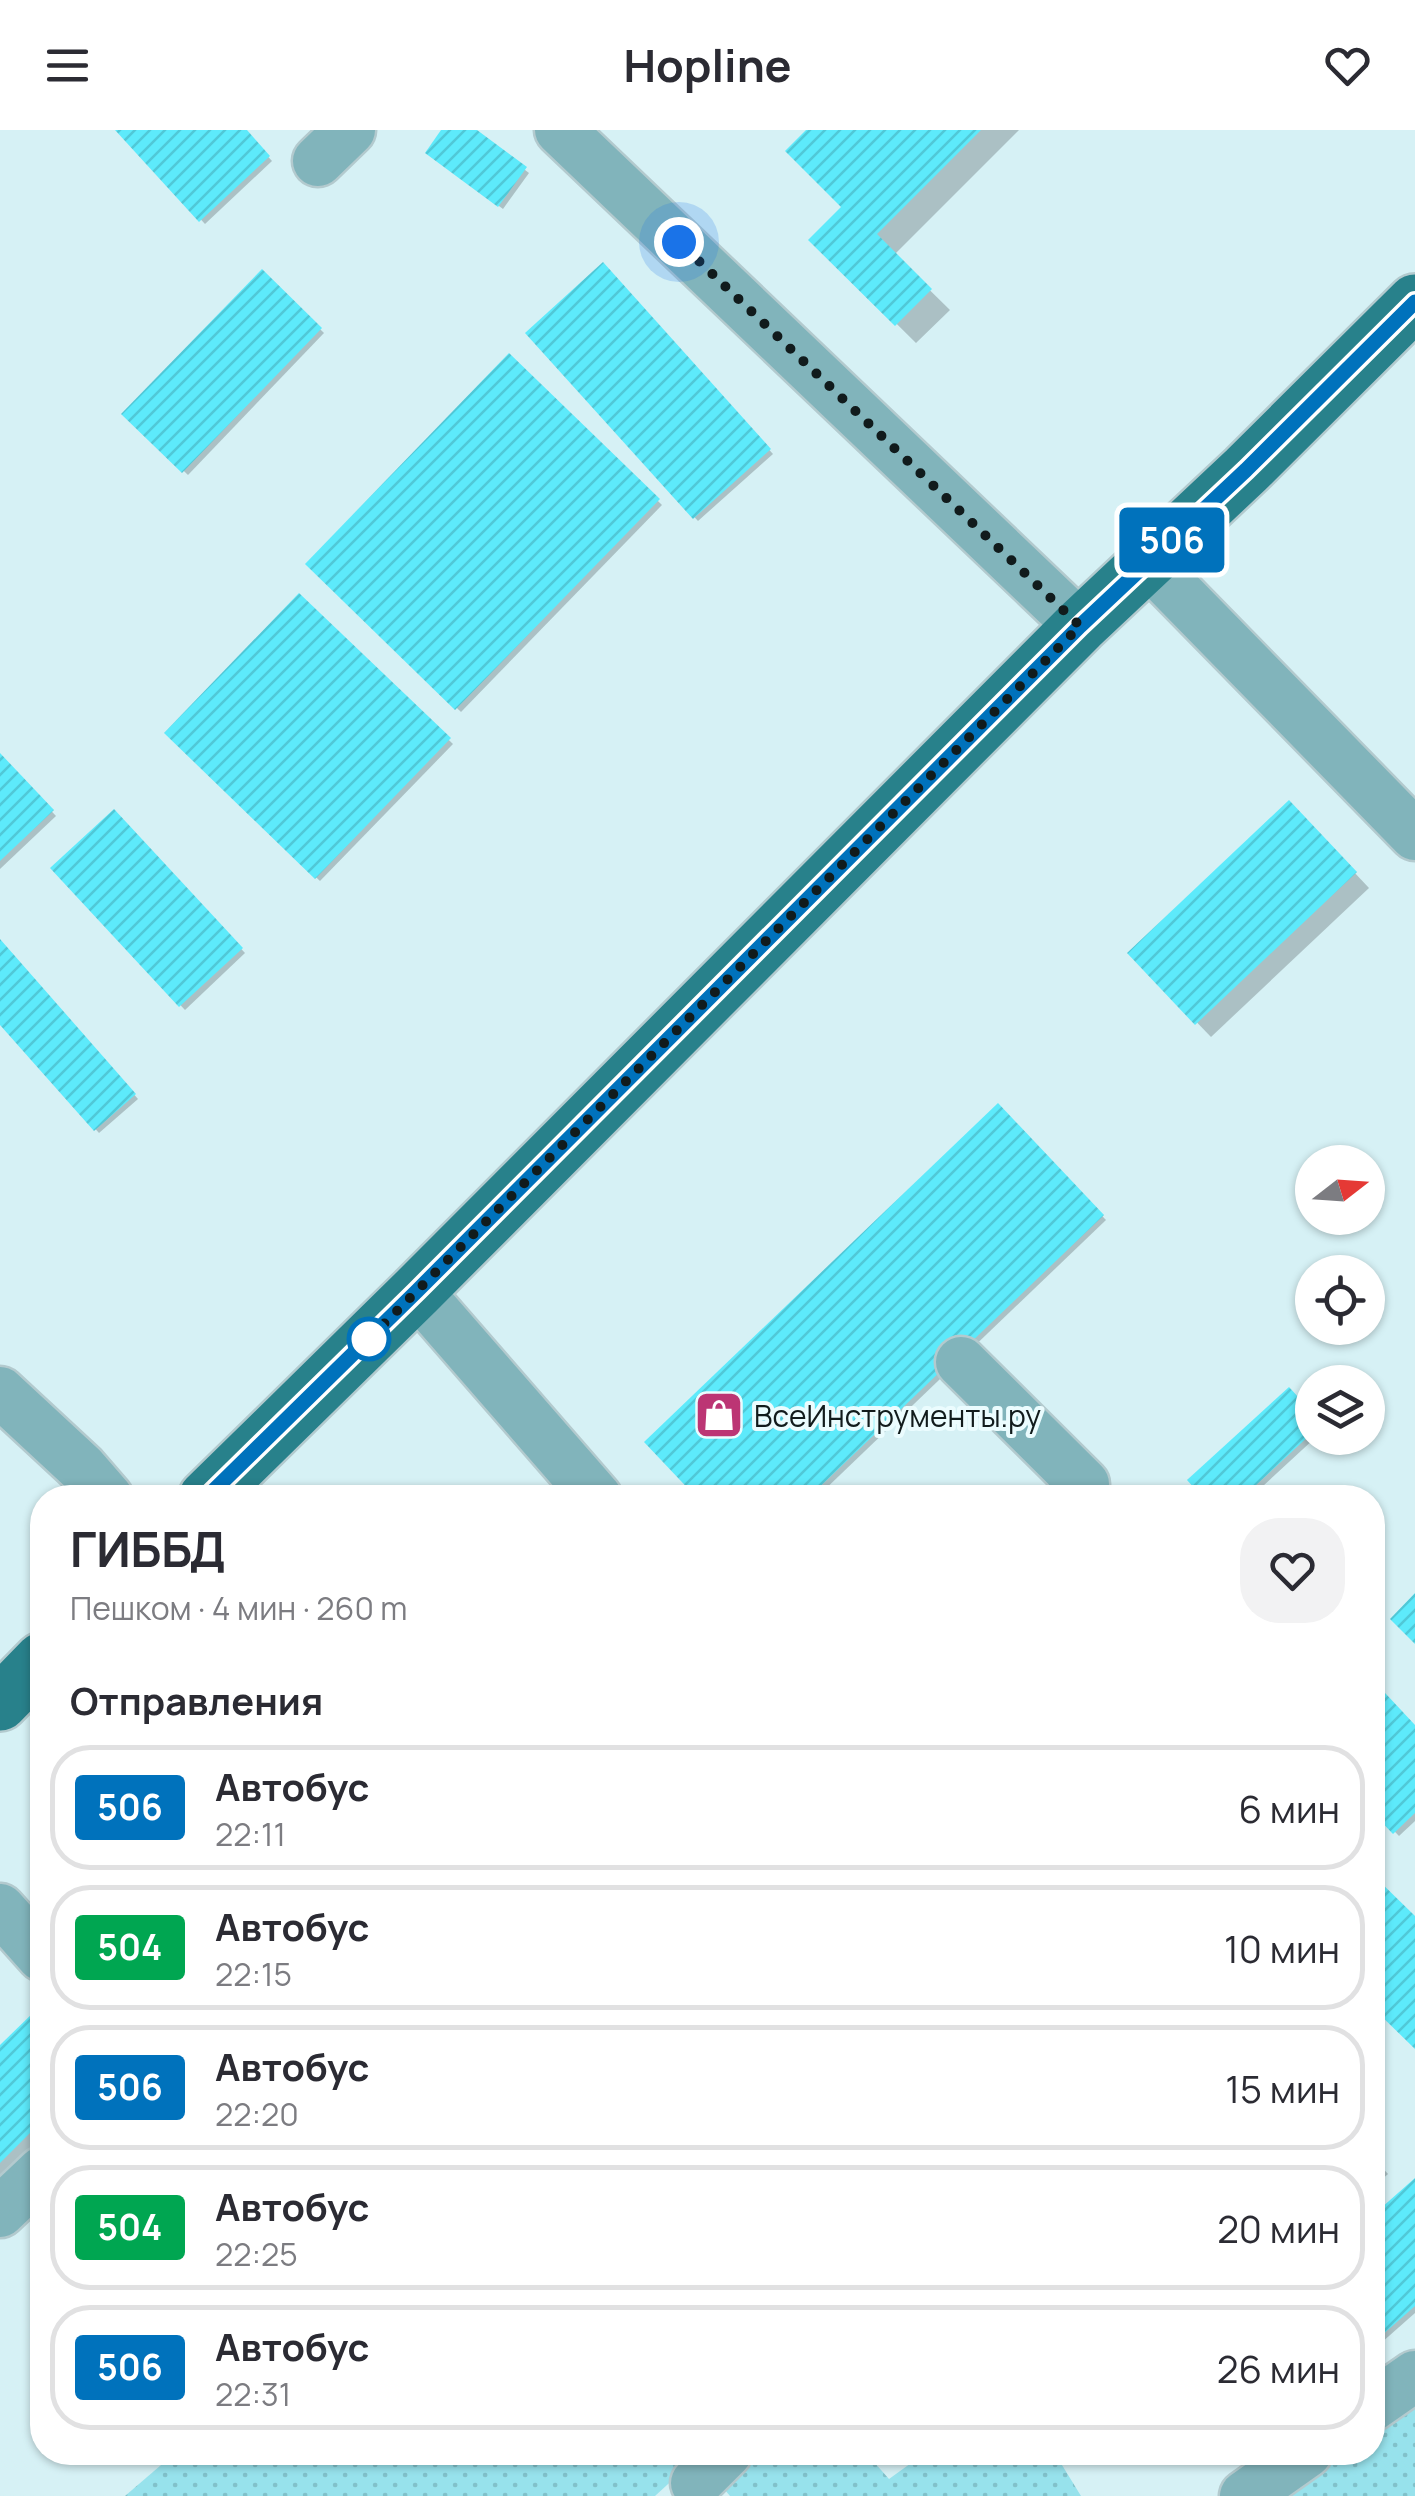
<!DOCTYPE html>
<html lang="ru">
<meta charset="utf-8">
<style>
body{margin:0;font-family:Manrope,sans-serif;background:#f2f2f3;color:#2b2b33;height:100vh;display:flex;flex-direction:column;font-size:38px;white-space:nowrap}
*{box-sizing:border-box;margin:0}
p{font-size:32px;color:#7c7c81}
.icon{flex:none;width:55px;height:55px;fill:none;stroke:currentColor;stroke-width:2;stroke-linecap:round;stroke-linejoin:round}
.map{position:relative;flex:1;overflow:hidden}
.drawer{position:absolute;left:30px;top:1355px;width:1355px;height:980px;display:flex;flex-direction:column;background:#fff;border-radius:40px;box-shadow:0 2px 8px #0004}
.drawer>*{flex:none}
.badge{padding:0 20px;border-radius:8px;font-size:35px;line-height:65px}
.needle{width:65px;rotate:73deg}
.tools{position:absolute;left:1295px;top:1015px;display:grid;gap:20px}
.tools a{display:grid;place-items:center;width:90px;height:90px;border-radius:50%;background:#fff;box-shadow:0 2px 8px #0004;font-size:50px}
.you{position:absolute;width:50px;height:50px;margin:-25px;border:8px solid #fff;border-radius:50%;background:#1a73e8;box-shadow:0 0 0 15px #1a73e833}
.map>.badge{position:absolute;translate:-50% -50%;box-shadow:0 0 0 5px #fff}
h2{padding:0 40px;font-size:38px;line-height:90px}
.round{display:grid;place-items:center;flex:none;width:105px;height:105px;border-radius:40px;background:#f2f2f3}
.head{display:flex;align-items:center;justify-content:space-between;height:170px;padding:0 40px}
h1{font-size:48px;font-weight:700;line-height:75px}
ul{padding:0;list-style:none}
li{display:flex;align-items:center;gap:30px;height:125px;margin:0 20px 15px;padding:0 20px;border:5px solid #e1e1e2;border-radius:40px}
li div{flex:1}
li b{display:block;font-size:38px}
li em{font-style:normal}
li .badge{min-width:110px;font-weight:700;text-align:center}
header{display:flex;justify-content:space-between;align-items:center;height:130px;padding:0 40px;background:#fff;font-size:45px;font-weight:700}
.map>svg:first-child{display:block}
.grass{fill:url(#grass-dots)}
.shadow{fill:#0003}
.building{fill:url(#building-hatch)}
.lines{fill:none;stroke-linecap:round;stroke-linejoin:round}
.minor-casing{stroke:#b3cace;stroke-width:55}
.major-casing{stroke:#b3cace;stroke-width:60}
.minor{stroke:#81b4bb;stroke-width:50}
.major{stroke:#28818b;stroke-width:55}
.line-casing{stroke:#fff;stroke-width:22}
.line{stroke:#0072bc;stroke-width:15}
.walk{stroke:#111b1c;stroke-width:10;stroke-dasharray:0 18}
.stop-dot{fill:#fff;stroke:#0072bc;stroke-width:5}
.labels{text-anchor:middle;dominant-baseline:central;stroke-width:8;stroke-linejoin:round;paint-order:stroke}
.poi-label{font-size:30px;fill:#111b1c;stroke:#ebfcfe;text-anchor:start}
</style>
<header><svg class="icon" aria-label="menu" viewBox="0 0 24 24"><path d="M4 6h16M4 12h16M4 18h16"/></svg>Hopline<svg class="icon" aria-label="heart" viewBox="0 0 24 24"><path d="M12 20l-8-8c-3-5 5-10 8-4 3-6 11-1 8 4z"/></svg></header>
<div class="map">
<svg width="1415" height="2366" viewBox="0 0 1415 2366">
<defs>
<pattern id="grass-dots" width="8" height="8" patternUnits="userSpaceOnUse" patternTransform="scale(2.5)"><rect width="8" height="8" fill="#97e2ec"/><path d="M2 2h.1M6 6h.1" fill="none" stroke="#81c1ca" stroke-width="1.8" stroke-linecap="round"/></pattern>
<pattern id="building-hatch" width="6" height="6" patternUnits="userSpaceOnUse" patternTransform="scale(2.5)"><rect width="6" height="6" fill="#5deafb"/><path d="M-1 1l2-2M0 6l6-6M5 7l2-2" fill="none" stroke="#50c8d7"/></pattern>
</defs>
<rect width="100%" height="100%" fill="#d6f1f5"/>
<g class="grass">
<polygon points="1415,2245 1415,2366 1274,2366 1325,2323 1372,2322 1373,2282"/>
<polygon points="1054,2322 1081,2366 730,2366 725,2360 757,2323 866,2323 889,2349 925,2323"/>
<polygon points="175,2323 702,2323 655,2366 125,2366"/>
</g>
<g class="shadow">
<polygon points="118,0 244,0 272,31 205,94"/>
<polygon points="444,0 473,0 529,43 503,79 432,26"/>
<polygon points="809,0 1019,0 894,125 950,180 916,213 812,110 844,77"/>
<polygon points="603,136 773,324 698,391 528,203"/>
<polygon points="262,142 324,203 188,345 125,284"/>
<polygon points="510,226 662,375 461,582 309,434"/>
<polygon points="299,466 453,614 320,751 167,603"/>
<polygon points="0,626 56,686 0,739"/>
<polygon points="1289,673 1369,758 1211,907 1130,823"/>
<polygon points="114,682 245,823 185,880 53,738"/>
<polygon points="0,812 138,969 99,1003 0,891"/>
<polygon points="998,977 1106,1090 816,1368 701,1368"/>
<polygon points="1289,1260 1312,1285 1312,1308 1315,1308 1250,1368 1206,1368"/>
<polygon points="1415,1598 1415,1691 1399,1706 1372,1678"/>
<polygon points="37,1883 42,1888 42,2043 0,2084 0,1919"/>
<polygon points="1372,2026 1388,2044 1372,2058"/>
<polygon points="1415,2051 1415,2183 1372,2221 1372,2089"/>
</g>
<g class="building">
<polygon points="115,0 247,0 270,26 199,92"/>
<polygon points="441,0 477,0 527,37 498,77 425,23"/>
<polygon points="806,0 981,0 877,104 932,159 895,196 808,110 841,77 785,21"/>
<polygon points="603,132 771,319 693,389 525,203"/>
<polygon points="262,139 322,198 182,343 121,284"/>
<polygon points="509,223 660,369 455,580 305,434"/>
<polygon points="299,463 451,608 315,749 164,603"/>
<polygon points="0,623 54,680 0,731"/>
<polygon points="1289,670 1357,742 1195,895 1127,823"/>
<polygon points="114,679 243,818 179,877 50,738"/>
<polygon points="0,809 136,964 94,1001 0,895"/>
<polygon points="998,973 1104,1085 808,1368 697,1368 644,1312"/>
<polygon points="1289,1257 1312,1282 1312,1303 1242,1368 1203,1368 1187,1350"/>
<polygon points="1415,1463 1415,1514 1390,1489"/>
<polygon points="1372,1549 1415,1595 1415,1683 1393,1704 1372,1682"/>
<polygon points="1372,1744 1415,1786 1415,1919 1372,1877"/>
<polygon points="37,1879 42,1885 42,1991 0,2033 0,1915"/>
<polygon points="1415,2048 1415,2176 1372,2214 1372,2086"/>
</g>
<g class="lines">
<g class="minor-casing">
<g id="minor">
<polyline points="560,0 1080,496"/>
<polyline points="318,31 350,0"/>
<polyline points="1148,432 1415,705"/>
<polyline points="417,1161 597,1368"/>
<polyline points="961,1232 1084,1354 1070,1368"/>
<polyline points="0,1262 82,1338 108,1368"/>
<polyline points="0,1779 42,1826"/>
<polyline points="0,2082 42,2042"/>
<polyline points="1372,2276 1415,2246"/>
<polyline points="696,2353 727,2322"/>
<polyline points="1245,2366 1307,2322"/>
</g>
</g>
<g class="major-casing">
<g id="major">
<polyline points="206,1368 417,1161 1080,496 1246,340 1415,172"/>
<polyline points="0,1573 42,1530"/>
</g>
</g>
<use href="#minor" class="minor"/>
<use href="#major" class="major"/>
</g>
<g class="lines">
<g class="line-casing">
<polyline id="line" points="206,1368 417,1161 1080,496 1246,340 1415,172"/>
</g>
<use href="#line" class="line"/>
<polyline class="walk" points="369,1209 364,1214 1080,496 679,112"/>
</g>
<defs>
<g id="shop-square" transform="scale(2.5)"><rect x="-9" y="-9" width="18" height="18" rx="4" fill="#bc3574" stroke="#ebfcfe"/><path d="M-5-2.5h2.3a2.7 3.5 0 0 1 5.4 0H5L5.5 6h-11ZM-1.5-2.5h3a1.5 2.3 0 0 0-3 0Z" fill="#fff"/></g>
</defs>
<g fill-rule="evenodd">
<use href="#shop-square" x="719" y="1285"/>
</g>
<circle class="stop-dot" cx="369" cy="1209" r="20"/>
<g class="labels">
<g class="poi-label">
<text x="754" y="1285">ВсеИнструменты.ру</text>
</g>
</g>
</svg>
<div class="tools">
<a><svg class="needle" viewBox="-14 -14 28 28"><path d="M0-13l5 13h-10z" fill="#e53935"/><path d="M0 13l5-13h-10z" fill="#7c7c81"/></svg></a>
<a><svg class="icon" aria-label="locate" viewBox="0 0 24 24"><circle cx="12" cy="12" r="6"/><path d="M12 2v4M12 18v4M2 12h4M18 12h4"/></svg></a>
<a><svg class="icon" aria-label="layers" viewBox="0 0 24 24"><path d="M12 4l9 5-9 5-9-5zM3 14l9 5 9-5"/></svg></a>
</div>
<div class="you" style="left:679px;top:112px"></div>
<b class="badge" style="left:1172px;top:410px;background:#0072bc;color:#fff">506</b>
<section class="drawer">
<div class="head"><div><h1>ГИББД</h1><p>Пешком · 4 мин · 260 m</p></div><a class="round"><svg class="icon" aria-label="heart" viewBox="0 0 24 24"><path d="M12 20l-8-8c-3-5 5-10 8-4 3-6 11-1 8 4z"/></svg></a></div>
<h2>Отправления</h2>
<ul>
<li><span class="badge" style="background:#0072bc;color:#fff">506</span><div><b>Автобус</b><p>22:11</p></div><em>6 мин</em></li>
<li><span class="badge" style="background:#00a651;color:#fff">504</span><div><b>Автобус</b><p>22:15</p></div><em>10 мин</em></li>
<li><span class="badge" style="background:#0072bc;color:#fff">506</span><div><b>Автобус</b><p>22:20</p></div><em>15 мин</em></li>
<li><span class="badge" style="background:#00a651;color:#fff">504</span><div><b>Автобус</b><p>22:25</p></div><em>20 мин</em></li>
<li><span class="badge" style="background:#0072bc;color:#fff">506</span><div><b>Автобус</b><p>22:31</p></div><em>26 мин</em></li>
</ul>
</section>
</div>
